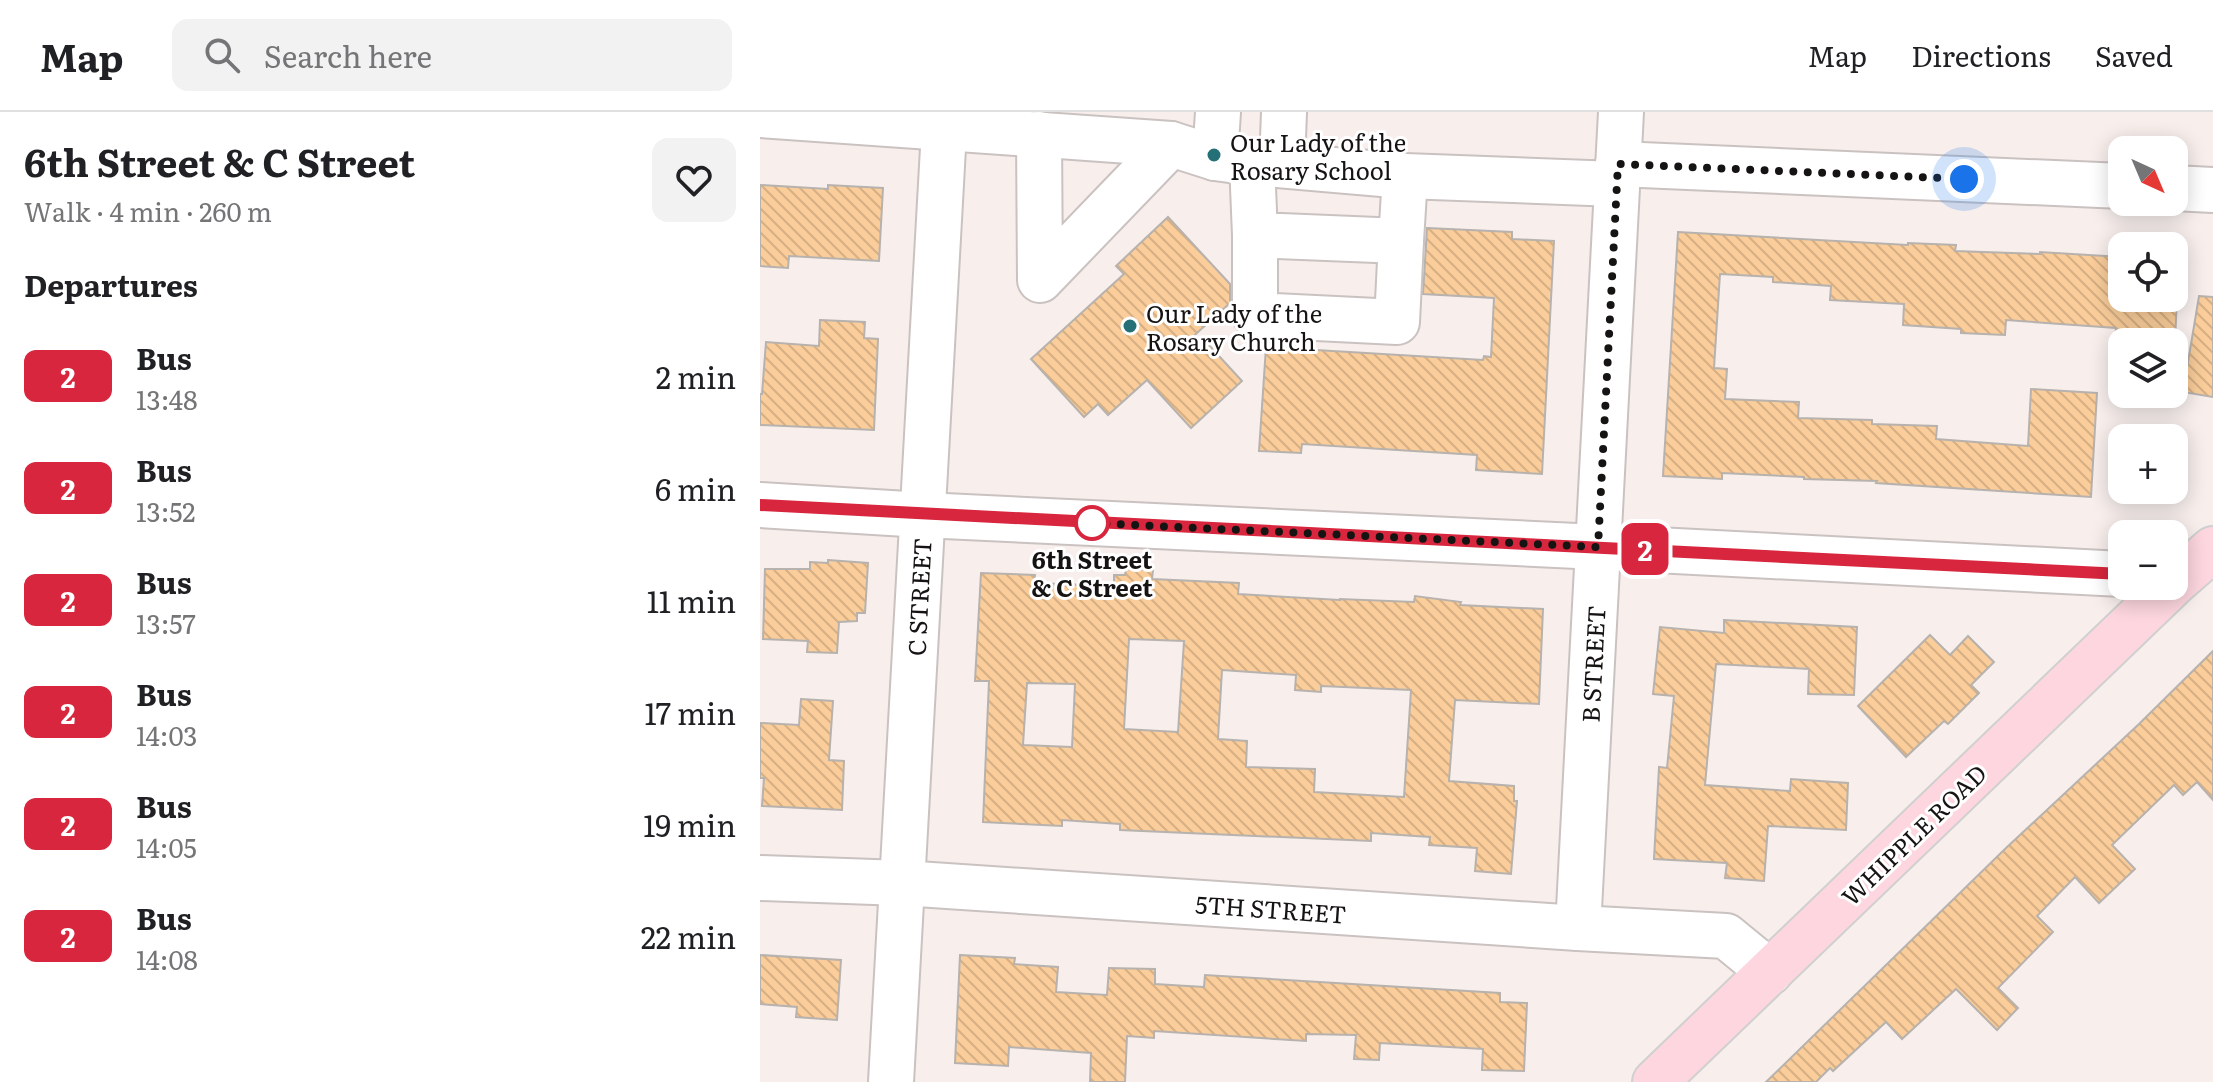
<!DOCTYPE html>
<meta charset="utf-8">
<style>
body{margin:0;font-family:Literata,serif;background:#f2f2f2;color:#202124;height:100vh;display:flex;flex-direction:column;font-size:30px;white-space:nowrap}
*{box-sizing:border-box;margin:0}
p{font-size:26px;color:#757577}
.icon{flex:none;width:44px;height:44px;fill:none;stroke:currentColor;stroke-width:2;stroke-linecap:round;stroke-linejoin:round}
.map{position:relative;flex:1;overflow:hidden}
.sheet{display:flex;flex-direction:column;background:#fff;width:760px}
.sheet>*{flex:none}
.badge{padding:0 16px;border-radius:12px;font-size:28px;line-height:52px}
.needle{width:52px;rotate:136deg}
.tools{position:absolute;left:1348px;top:24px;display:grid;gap:16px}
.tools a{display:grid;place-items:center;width:80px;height:80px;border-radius:16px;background:#fff;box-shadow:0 4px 20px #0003;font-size:40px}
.you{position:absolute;width:40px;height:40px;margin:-20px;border:6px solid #fff;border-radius:50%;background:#1a73e8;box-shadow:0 0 0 12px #1a73e833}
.map>.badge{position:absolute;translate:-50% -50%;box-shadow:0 0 0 4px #fff}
h2{padding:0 24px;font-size:30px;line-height:72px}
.round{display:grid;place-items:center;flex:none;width:84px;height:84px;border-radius:16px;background:#f2f2f2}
.overview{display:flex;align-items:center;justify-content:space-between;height:136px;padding:0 24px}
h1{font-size:38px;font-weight:700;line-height:60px}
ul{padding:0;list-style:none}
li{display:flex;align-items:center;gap:24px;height:112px;padding:0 24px}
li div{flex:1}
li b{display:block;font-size:30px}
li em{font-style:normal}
li .badge{min-width:88px;font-weight:700;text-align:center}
header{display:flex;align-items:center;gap:48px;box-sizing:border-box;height:112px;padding:0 40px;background:#fff;border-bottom:2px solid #e0e0e0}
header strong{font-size:38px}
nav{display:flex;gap:44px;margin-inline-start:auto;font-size:28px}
.search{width:560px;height:72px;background:#f2f2f2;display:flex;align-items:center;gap:20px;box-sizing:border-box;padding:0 28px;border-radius:16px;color:#757577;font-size:30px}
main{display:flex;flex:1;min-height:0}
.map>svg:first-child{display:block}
.building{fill:url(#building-back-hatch);stroke:#b7b2ad;stroke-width:2;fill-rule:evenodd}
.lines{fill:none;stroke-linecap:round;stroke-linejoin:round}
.minor-casing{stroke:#cac2c0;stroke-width:48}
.major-casing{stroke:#d0d0d0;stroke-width:48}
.minor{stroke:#fff;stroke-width:44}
.major{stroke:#fdd6df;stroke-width:44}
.line-casing{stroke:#fff;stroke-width:18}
.line{stroke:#d7263d;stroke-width:12}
.walk{stroke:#161413;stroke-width:8;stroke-dasharray:0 14.4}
.poi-dot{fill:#256f77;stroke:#fff;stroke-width:3}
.stop-dot{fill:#fff;stroke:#d7263d;stroke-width:4}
.labels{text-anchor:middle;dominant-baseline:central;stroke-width:6;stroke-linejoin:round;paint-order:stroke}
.poi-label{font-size:24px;fill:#161413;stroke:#fff;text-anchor:start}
.stop-label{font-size:24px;font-weight:bold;fill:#161413;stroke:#fff}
.street-label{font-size:24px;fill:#161413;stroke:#fff}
</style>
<header>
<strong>Map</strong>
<div class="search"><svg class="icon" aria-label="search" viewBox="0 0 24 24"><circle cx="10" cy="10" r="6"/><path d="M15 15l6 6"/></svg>Search here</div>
<nav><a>Map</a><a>Directions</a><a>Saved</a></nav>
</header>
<main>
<section class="sheet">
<div class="overview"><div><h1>6th Street &amp; C Street</h1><p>Walk · 4 min · 260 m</p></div><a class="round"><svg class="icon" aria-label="heart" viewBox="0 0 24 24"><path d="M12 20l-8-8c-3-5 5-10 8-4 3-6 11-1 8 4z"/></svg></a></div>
<h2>Departures</h2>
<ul>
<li><span class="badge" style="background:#d7263d;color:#fff">2</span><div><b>Bus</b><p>13:48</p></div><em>2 min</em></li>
<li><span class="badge" style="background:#d7263d;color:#fff">2</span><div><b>Bus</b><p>13:52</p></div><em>6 min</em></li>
<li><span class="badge" style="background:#d7263d;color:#fff">2</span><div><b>Bus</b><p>13:57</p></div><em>11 min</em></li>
<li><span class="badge" style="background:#d7263d;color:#fff">2</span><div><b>Bus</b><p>14:03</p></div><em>17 min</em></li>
<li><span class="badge" style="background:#d7263d;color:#fff">2</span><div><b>Bus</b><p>14:05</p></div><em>19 min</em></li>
<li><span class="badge" style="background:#d7263d;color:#fff">2</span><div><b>Bus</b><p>14:08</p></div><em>22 min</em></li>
</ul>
</section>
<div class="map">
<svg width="1453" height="970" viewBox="0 0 1453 970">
<defs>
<pattern id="building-back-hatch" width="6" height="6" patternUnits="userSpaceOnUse" patternTransform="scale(2)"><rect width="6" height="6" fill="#facd9a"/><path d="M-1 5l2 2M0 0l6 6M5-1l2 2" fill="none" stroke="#d6af84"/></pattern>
</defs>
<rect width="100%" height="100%" fill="#f8efed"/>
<g class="building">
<polygon points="0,73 68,77 68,73 123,76 119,149 29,144 28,156 0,154"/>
<polygon points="408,105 470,172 470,191 427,230 447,231 482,269 431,316 387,268 348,303 338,292 324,305 271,247 364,162 356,154"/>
<polygon points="667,116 752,120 752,127 794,129 782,362 716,358 717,343 542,332 541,341 499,339 506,235 723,248 724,244 731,245 734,186 663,182"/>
<polygon points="918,120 1148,133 1148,131 1196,133 1195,139 1280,142 1280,140 1362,145 1362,186 1417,186 1415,230 1355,230 1356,216 1246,208 1245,223 1201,221 1201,217 1143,213 1144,192 1070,188 1071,174 1013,170 1013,165 960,162 954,256 967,257 965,287 1039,290 1038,306 1112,308 1112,312 1177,314 1176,327 1268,334 1271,277 1337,281 1331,385 1116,371 1117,369 1044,367 1044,365 962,361 962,367 903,364"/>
<polygon points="1439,184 1453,185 1453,285 1423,280"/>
<polygon points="60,208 105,210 104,226 118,227 114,318 0,313 0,282 2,282 6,230 59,234"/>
<polygon points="68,448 108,451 105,501 97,501 97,509 79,510 77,541 47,540 48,529 3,527 5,457 50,457 50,450 68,451"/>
<path d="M366,457l27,1 -1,9 87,4 -1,11 102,6v-1l74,3 1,-6 46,6 -1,3 83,4 -4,95 -84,-4 -6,81 65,5v15h3l-6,73 -36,-3 2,-23 -48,-3 1,-8 -59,-4v8l-251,-11v-6l-58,-4v6l-79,-4 6,-141h-14l6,-108 54,2 -1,8 80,3v-11h11zM369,527l55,2 -6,91 -54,-3zM462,558l74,5 -1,15 26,2v-6l90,4 -7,107 -90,-5 1,-23 -69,-2 1,-26 -29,-2zM267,571l48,1 -3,63 -49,-2z"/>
<polygon points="964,508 1097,515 1094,583 1048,582 1049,557 956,552 945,673 1030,679 1031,667 1088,671 1086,718 1008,714 1004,769 965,766 967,751 894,747 899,655 907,656 914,584 893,582 900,515 964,521"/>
<polygon points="1170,523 1190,543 1208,524 1234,550 1211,573 1219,581 1188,612 1184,609 1146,645 1098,594"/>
<polygon points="1453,539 1453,688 1437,670 1423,683 1414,673 1352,733 1375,757 1339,791 1315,765 1277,804 1293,820 1238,876 1258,896 1237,918 1196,877 1142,927 1126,910 1073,959 1070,956 1056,970 1006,970 1246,736 1379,612"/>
<polygon points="41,587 73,589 69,648 84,649 82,698 2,694 4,666 0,666 0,611 39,613"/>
<polygon points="0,843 81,848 77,908 36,905 37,895 0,892"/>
<polygon points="200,843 255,846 254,852 298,855 296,880 347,883 349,856 395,857 395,872 444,875 445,863 740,881 740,890 767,891 764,959 722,958 723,937 620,931 619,948 594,947 596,923 546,922 546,929 394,919 394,926 367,924 365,970 330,970 331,941 249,935 248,954 195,951"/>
</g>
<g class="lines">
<g class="minor-casing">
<g id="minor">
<polyline points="0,3 411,32 455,46 492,51 645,64 856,72"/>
<polyline points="279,22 280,168 411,32"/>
<polyline points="455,46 458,0"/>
<polyline points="492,51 495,123 641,129 645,64"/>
<polyline points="522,52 524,0"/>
<polyline points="858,52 1362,74"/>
<polyline points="1414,76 1453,78"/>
<polyline points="495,123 495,203 637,210 641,129"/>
<polyline points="0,393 163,403 838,435 1362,462"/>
<polyline points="0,766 142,771 818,816 966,824 1010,860"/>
<polyline points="818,816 861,0"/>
<polyline points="131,970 185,0"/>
</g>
</g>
<g class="major-casing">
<g id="major">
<polyline points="1414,471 1453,437"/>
<polyline points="895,970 1411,474"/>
</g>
</g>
<use href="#minor" class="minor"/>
<use href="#major" class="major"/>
</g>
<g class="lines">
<g class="line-casing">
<path id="line" d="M0,393c454,26 908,44 1362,69"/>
</g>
<use href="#line" class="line"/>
<polyline class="walk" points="332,411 838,435 858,52 1204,67"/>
</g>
<g class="poi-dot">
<circle cx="454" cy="43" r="8"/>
<circle cx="370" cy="214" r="8"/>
</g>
<circle class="stop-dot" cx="332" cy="411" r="16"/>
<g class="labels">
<g class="poi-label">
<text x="470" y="29">Our Lady of the<tspan x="470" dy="28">Rosary School</tspan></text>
<text x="386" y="200">Our Lady of the<tspan x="386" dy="28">Rosary Church</tspan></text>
</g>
<g class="stop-label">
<text x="332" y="446">6th Street<tspan x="332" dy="28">&amp; C Street</tspan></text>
</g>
<g class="street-label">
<text transform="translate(158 485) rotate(-87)">C STREET</text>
<text transform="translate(832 552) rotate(-87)">B STREET</text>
<text transform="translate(1153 722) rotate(-44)">WHIPPLE ROAD</text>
<text transform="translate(511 796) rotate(4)">5TH STREET</text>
</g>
</g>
</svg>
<div class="tools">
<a><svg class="needle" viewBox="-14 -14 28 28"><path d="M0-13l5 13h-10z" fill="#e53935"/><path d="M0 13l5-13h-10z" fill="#757577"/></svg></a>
<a><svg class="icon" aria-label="locate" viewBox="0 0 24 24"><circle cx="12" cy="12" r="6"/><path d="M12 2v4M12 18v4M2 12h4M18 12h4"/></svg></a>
<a><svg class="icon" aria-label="layers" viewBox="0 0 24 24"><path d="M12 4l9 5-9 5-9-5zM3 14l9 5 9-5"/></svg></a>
<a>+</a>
<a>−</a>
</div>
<div class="you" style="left:1204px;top:67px"></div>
<b class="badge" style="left:885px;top:437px;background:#d7263d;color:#fff">2</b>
</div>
</main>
